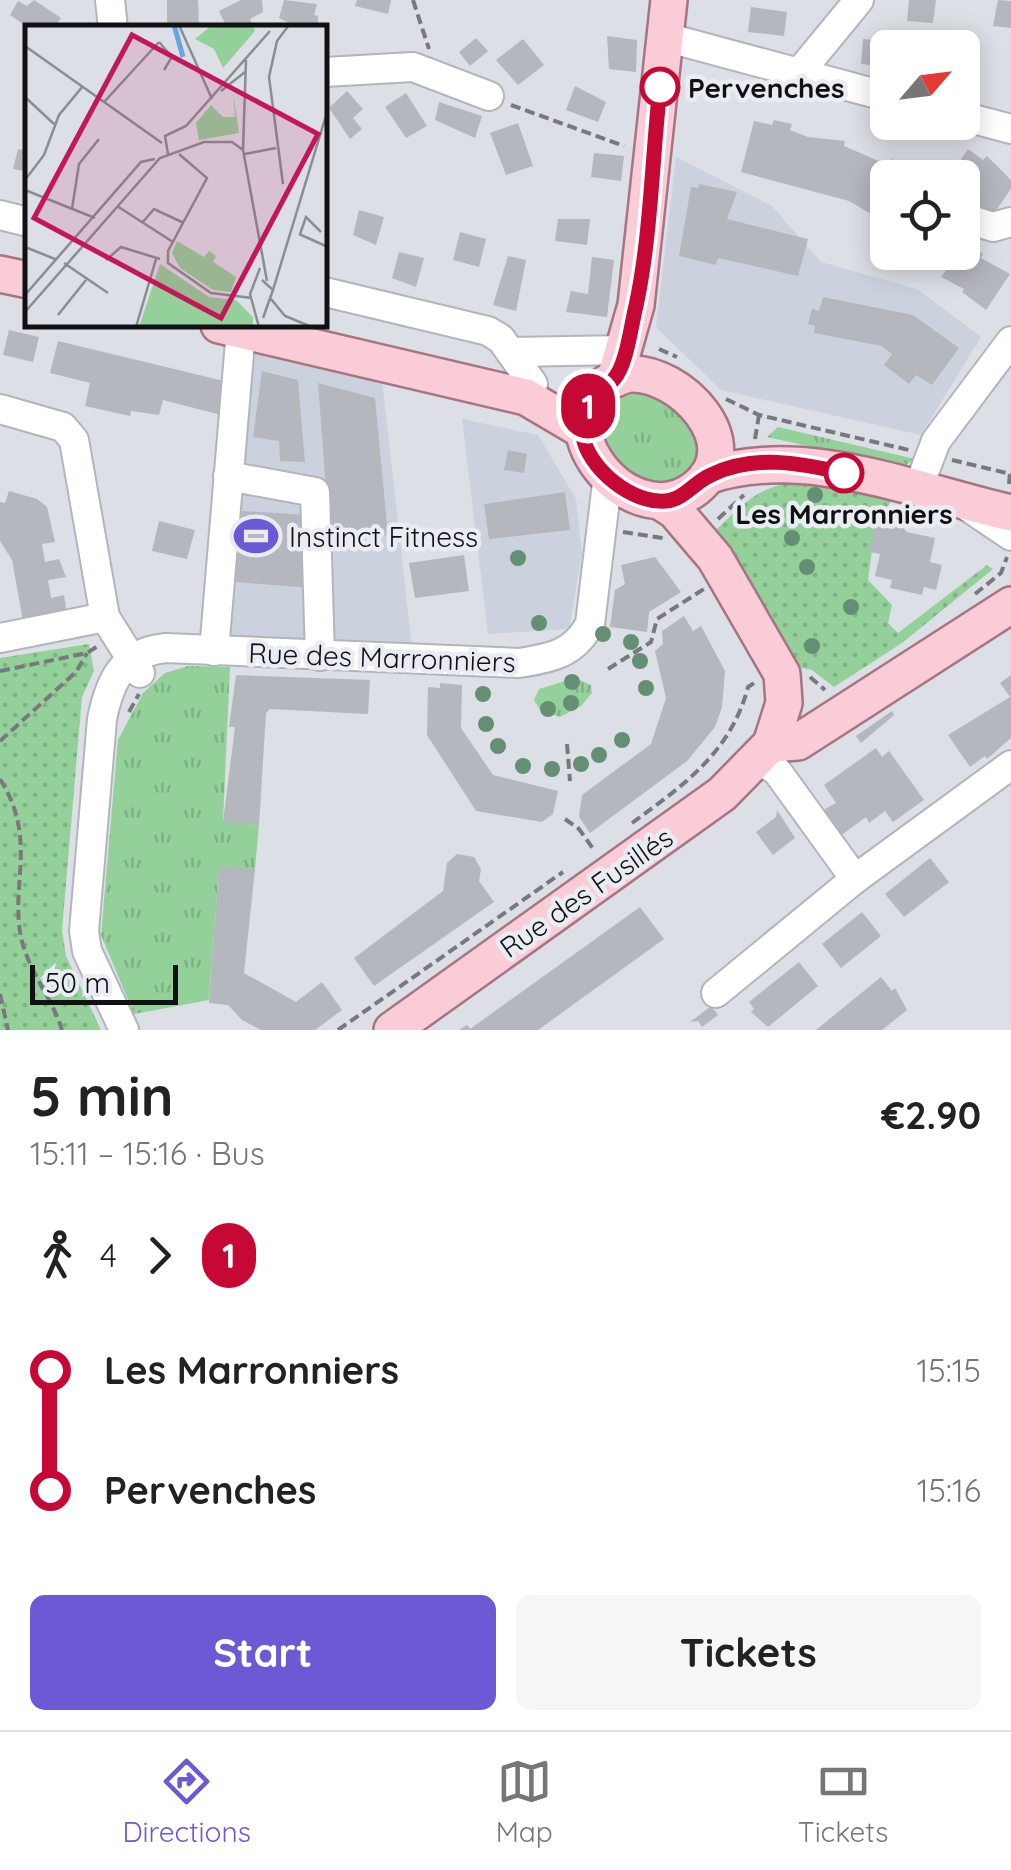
<!DOCTYPE html>
<meta charset="utf-8">
<style>
body{margin:0;font-family:Quicksand,sans-serif;background:#f6f6f6;color:#222;height:100vh;display:flex;flex-direction:column;font-size:38px;white-space:nowrap}
*{box-sizing:border-box;margin:0}
p{font-size:32px;color:#767676}
.icon{flex:none;width:55px;height:55px;fill:none;stroke:currentColor;stroke-width:2;stroke-linecap:round;stroke-linejoin:round}
.map{position:relative;height:1030px;overflow:hidden}
.side{display:flex;flex-direction:column;background:#fff;flex:1}
.side>*{flex:none}
.badge{padding:0 20px;border-radius:32px;font-size:35px;line-height:65px}
.needle{width:65px;rotate:62deg}
.buttons{position:absolute;left:870px;top:30px;display:grid;gap:20px}
.buttons a{display:grid;place-items:center;width:110px;height:110px;border-radius:15px;background:#fff;box-shadow:0 5px 25px #0003;font-size:50px}
.scale{position:absolute;left:30px;bottom:25px;width:148px;box-sizing:border-box;padding-left:10px;border:5px solid #101113;border-top:0;font-size:28px;line-height:35px;white-space:nowrap;color:#101113;-webkit-text-stroke:8px #e9edf3;paint-order:stroke}
.map>.badge{position:absolute;translate:-50% -50%;box-shadow:0 0 0 5px #fff}
.legs{display:flex;align-items:center;gap:15px;height:110px;padding:0 30px;font-size:32px}
.legs p{margin-inline-start:auto}
.overview{display:flex;align-items:center;justify-content:space-between;height:170px;padding:0 30px}
h1{font-size:55px;font-weight:800;line-height:75px}
.action{display:flex;gap:20px;margin-top:auto;padding:20px 30px}
.action a{flex:1;height:115px;border-radius:15px;background:#6c5ad4;color:#fff;font-size:40px;font-weight:800;line-height:115px;text-align:center}
.action a+a{background:#f6f6f6;color:#222}
ul{padding:0 30px;list-style:none}
li{display:flex;align-items:center;gap:35px;height:120px;font-size:38px}
li i{display:grid;place-items:center;width:15px;height:100%;margin:0 12px;background:currentColor}
li i::after{content:'';width:25px;height:25px;margin:-12px;border:8px solid;border-radius:50%;background:#fff}
li p{margin-inline-start:auto}
li:first-child i{background:linear-gradient(#0000 50%,currentColor 0)}
li:last-child i{background:linear-gradient(currentColor 50%,#0000 0)}
.tabs{display:flex;justify-content:space-around;align-items:center;height:140px;border-top:2px solid #e0e0e0;background:#fff;font-size:28px;color:#767676}
.tabs a{display:grid;justify-items:center;gap:5px}
.tabs .active{color:#6c5ad4}
.map>svg:first-child{display:block}
.built{fill:#cbd2de}
.grass{fill:url(#grass-tufts)}
.park{fill:url(#park-dots)}
.building{fill:#b4b7bd}
.lines{fill:none;stroke-linecap:round;stroke-linejoin:round}
.minor-casing{stroke:#b2b5bb;stroke-width:32}
.major-casing{stroke:#a67482;stroke-width:40}
.path{stroke:#77797d;stroke-width:4;stroke-dasharray:10 5;stroke-linecap:butt}
.minor{stroke:#fff;stroke-width:28}
.major{stroke:#faccd8;stroke-width:35}
.tree{fill:#648f75}
.line-1-casing{stroke:#fff;stroke-width:22}
.line-1{stroke:#c60835;stroke-width:15}
.stop-1-dot{fill:#fff;stroke:#c60835;stroke-width:5}
.labels{text-anchor:middle;dominant-baseline:central;stroke-width:9;stroke-linejoin:round;paint-order:stroke}
.stop-label{font-size:28px;font-weight:bold;fill:#101113;stroke:#e9edf3;text-anchor:start}
.poi-label{font-size:28px;fill:#101113;stroke:#e9edf3;text-anchor:start}
.street-label{font-size:28px;fill:#101113;stroke:#e9edf3}
.inset-river{fill:none;stroke:#6aa3de;stroke-width:5}
.inset-road{fill:none;stroke:#8a8d91;stroke-width:2.5}
.view{fill:#c2185b;fill-opacity:0.15;stroke:#c2185b;stroke-width:5}
.inset-edge{fill:none;stroke:#101113;stroke-width:5}
</style>
<div class="map">
<svg width="1011" height="1030" viewBox="0 0 1011 1030">
<defs>
<pattern id="grass-tufts" width="24" height="20" patternUnits="userSpaceOnUse" patternTransform="scale(2.5)"><rect width="24" height="20" fill="#93d09a"/><path d="M3 7l-1-3M5 7V3M7 7l1-3M15 17l-1-3M17 17v-4M19 17l1-3" fill="none" stroke="#7eb284"/></pattern>
<pattern id="park-dots" width="8" height="8" patternUnits="userSpaceOnUse" patternTransform="scale(2.5)"><rect width="8" height="8" fill="#93d09a"/><path d="M2 2h.1M6 6h.1" fill="none" stroke="#7eb284" stroke-width="1.8" stroke-linecap="round"/></pattern>
</defs>
<rect width="100%" height="100%" fill="#dcdfe5"/>
<g class="built">
<polygon points="676,157 772,206 821,262 917,289 981,337 921,435 721,390 656,327"/>
<polygon points="246,352 382,380 412,648 228,638"/>
<polygon points="462,419 538,435 576,499 582,553 569,629 488,634"/>
</g>
<g class="grass">
<path d="M652,389c11,9 29,18 38,30 27,33 -1,60 -32,70l-44,-25 -17,-35c11,-32 21,-38 55,-40z"/>
<polygon points="778,427 915,459 903,467 767,437"/>
<polygon points="188,666 230,667 223,821 259,825 255,869 219,867 209,1000 134,1014 101,935 118,740 143,693 165,673"/>
<polygon points="575,678 591,685 592,693 581,706 560,717 540,710 534,700 539,689"/>
</g>
<g class="park">
<path d="M820,480l72,20 -17,26 -7,54 24,25 -4,18 10,10 89,-68 6,4 -91,74 -68,44 -22,-17 -14,-3 -46,-70 -36,-67c38,-37 50,-48 104,-50z"/>
<polygon points="89,644 94,671 82,697 62,930 66,956 101,1030 0,1030 0,658"/>
</g>
<g class="building">
<polygon points="34,0 61,18 54,28 29,28 10,15 18,1 27,6"/>
<polygon points="167,0 198,0 199,28 167,28"/>
<polygon points="241,0 262,0 263,12 250,19 254,28 227,28 219,11"/>
<polygon points="284,0 317,4 314,15 318,16 318,28 298,28 279,18"/>
<polygon points="357,0 391,0 388,14 355,6"/>
<polygon points="909,0 936,0 933,23 907,21"/>
<polygon points="998,0 1011,1 1011,28 993,26"/>
<polygon points="751,7 787,12 784,36 748,32"/>
<polygon points="607,36 637,40 636,72 609,69"/>
<polygon points="476,38 488,51 470,66 459,52"/>
<polygon points="523,39 544,65 518,85 496,60"/>
<polygon points="863,39 901,42 901,48 888,48 888,67 861,64"/>
<polygon points="575,86 606,102 598,122 566,110"/>
<polygon points="347,91 363,109 353,118 362,129 350,139 329,108"/>
<polygon points="406,93 427,126 406,138 385,107"/>
<polygon points="439,102 482,116 475,138 435,120"/>
<polygon points="774,120 792,124 790,130 808,137 845,141 844,146 888,165 892,159 907,168 904,174 910,178 888,178 888,224 849,201 741,172 754,121 772,125"/>
<polygon points="518,123 533,166 506,175 490,133"/>
<polygon points="18,149 28,151 28,172 13,169"/>
<polygon points="968,149 983,160 987,156 1011,180 1011,189 990,219 962,199 962,178 948,178"/>
<polygon points="594,153 624,156 621,181 591,177"/>
<polygon points="699,184 737,192 727,219 808,239 798,276 718,258 716,265 679,256 691,187 698,188"/>
<polygon points="359,210 384,217 376,245 353,235"/>
<polygon points="558,219 590,219 587,245 555,241"/>
<polygon points="460,232 486,239 479,267 453,260"/>
<polygon points="967,243 983,254 981,258 1010,274 986,310 962,292 964,289 941,277"/>
<polygon points="399,252 424,258 416,287 392,278"/>
<polygon points="508,256 526,260 516,311 493,305"/>
<polygon points="592,257 614,260 607,317 566,312 571,291 588,294"/>
<polygon points="823,297 913,315 959,348 932,385 916,375 909,384 884,365 892,354 882,346 814,333 815,326 808,324 812,309 819,311"/>
<polygon points="9,330 39,337 33,362 3,355"/>
<polygon points="58,341 224,381 221,415 163,400 159,415 131,411 130,416 85,406 90,383 50,373"/>
<polygon points="262,371 298,380 305,462 280,461 279,441 253,437"/>
<polygon points="318,383 375,398 388,535 330,543"/>
<polygon points="508,450 527,454 524,473 504,470"/>
<polygon points="9,491 37,499 47,507 55,542 42,544 45,562 59,559 66,577 48,580 51,598 64,595 67,614 23,621 12,560 0,541 0,502 5,503"/>
<polygon points="565,492 570,530 489,539 484,504"/>
<polygon points="242,511 308,515 312,588 235,582"/>
<polygon points="159,521 195,530 187,559 152,551"/>
<polygon points="899,524 907,532 935,538 930,562 942,565 936,590 924,587 922,595 890,588 892,580 875,576 880,554 869,552 875,526 893,529"/>
<polygon points="464,555 469,591 415,598 409,563"/>
<polygon points="655,557 681,592 649,612 647,632 610,627 615,590 625,584 621,565"/>
<polygon points="684,616 693,631 701,626 725,671 722,707 715,727 687,761 590,833 579,817 582,795 651,744 666,698 655,651 663,644 662,631"/>
<polygon points="236,675 370,680 368,714 270,709 266,713 259,825 223,822 235,727 229,727"/>
<polygon points="1011,675 1011,738 987,759 985,756 970,767 948,735 1010,697 1000,683"/>
<polygon points="440,683 462,685 461,728 493,775 558,791 553,814 542,822 476,811 427,735 428,687 440,688"/>
<polygon points="892,711 894,715 861,743 856,736"/>
<polygon points="876,748 882,757 889,751 924,800 893,822 885,811 869,823 866,817 840,836 821,811 836,803 824,785"/>
<polygon points="777,810 795,838 773,855 756,832 776,817"/>
<polygon points="457,854 474,857 481,869 479,881 494,902 374,986 354,958 443,891 447,863"/>
<polygon points="930,858 949,882 904,917 885,894"/>
<polygon points="219,866 255,869 244,973 296,1002 322,982 342,1010 315,1030 261,1030 242,1020 228,1005 209,1003"/>
<polygon points="640,907 664,939 538,1030 459,1030 467,1025 470,1029"/>
<polygon points="862,912 881,936 841,968 822,944"/>
<polygon points="799,962 818,986 768,1027 751,1012 754,1009 749,1002"/>
<polygon points="881,977 892,991 895,988 907,1010 882,1030 816,1030"/>
<polygon points="711,1006 718,1015 702,1027 698,1021 690,1022"/>
</g>
<g class="lines">
<g class="minor-casing">
<g id="minor">
<polyline points="110,0 113,28"/>
<polyline points="665,37 888,97"/>
<polyline points="325,72 413,67 489,96"/>
<polyline points="799,73 859,0"/>
<polyline points="962,116 1011,129"/>
<polyline points="0,215 28,222"/>
<polyline points="962,217 993,227 1011,222"/>
<polyline points="325,292 488,331 501,339 533,384"/>
<polyline points="511,352 624,350"/>
<polyline points="0,409 63,427 74,440 105,617 140,673"/>
<polyline points="228,476 315,492 320,656"/>
<polyline points="917,491 936,441 1011,341"/>
<polyline points="968,507 1011,536"/>
<polyline points="0,638 105,617"/>
<polyline points="214,651 241,330"/>
<polyline points="759,760 777,771 855,879"/>
<polyline points="716,993 855,879 1011,765"/>
<path d="M124,1030l-37,-79 -3,-20 18,-212c8,-39 21,-67 64,-71l353,15c32,-5 55,-9 71,-39l18,-149"/>
</g>
</g>
<g class="major-casing">
<g id="major">
<polyline points="0,274 28,280"/>
<polyline points="219,325 526,397 582,430"/>
<path d="M629,374c52,-3 121,71 67,114 -70,55 -174,-86 -67,-114z"/>
<polyline points="615,379 636,305 669,0"/>
<path d="M707,476c98,-33 206,15 304,37"/>
<polyline points="771,744 798,742 1011,605"/>
<polyline points="392,1030 722,794 771,744 784,703 782,674 715,558 675,511 661,502"/>
</g>
</g>
<g class="path">
<polyline points="413,0 429,49"/>
<polyline points="511,105 624,146"/>
<polyline points="659,349 677,357"/>
<polyline points="726,399 759,415 909,450"/>
<polyline points="755,439 759,415"/>
<polyline points="952,460 1011,474"/>
<polyline points="1009,484 1010,473"/>
<polyline points="718,519 744,495"/>
<polyline points="623,532 663,538"/>
<polyline points="975,594 1001,573 1007,557"/>
<polyline points="608,669 651,642 657,619 704,589"/>
<polyline points="0,671 87,653 98,646"/>
<polyline points="810,677 825,690"/>
<polyline points="129,712 139,694"/>
<polyline points="0,741 76,672 87,653"/>
<polyline points="567,744 570,781"/>
<path d="M0,779c40,63 7,110 23,166 9,31 30,55 39,85"/>
<polyline points="565,819 579,829 594,850"/>
<path d="M632,823c52,-38 99,-71 116,-136l9,-6"/>
<polyline points="0,994 8,1030"/>
<polyline points="338,1030 563,872"/>
</g>
<use href="#minor" class="minor"/>
<use href="#major" class="major"/>
</g>
<g class="tree">
<circle cx="815" cy="495" r="8"/>
<circle cx="814" cy="514" r="8"/>
<circle cx="792" cy="538" r="8"/>
<circle cx="518" cy="558" r="8"/>
<circle cx="807" cy="567" r="8"/>
<circle cx="851" cy="607" r="8"/>
<circle cx="539" cy="623" r="8"/>
<circle cx="603" cy="634" r="8"/>
<circle cx="631" cy="642" r="8"/>
<circle cx="812" cy="646" r="8"/>
<circle cx="640" cy="661" r="8"/>
<circle cx="572" cy="682" r="8"/>
<circle cx="646" cy="688" r="8"/>
<circle cx="483" cy="694" r="8"/>
<circle cx="571" cy="703" r="8"/>
<circle cx="548" cy="709" r="8"/>
<circle cx="486" cy="724" r="8"/>
<circle cx="622" cy="740" r="8"/>
<circle cx="498" cy="746" r="8"/>
<circle cx="599" cy="755" r="8"/>
<circle cx="581" cy="764" r="8"/>
<circle cx="523" cy="766" r="8"/>
<circle cx="552" cy="769" r="8"/>
</g>
<g class="lines">
<g class="line-1-casing">
<path id="line-1" d="M660,87c-8,72 -9,149 -24,219 -5,19 -9,58 -22,73 -14,17 -30,22 -32,48 -1,35 44,73 77,74 24,2 33,-18 52,-26 43,-21 89,-12 133,-2"/>
</g>
<use href="#line-1" class="line-1"/>
</g>
<defs>
<g id="stadium-bare" transform="scale(3.45)"><path d="M0-5a6.5 5 0 1 0 0 10a6.5 5 0 1 0 0-10ZM-3.5-1.8h7v3.6h-7Z" fill="#6c5ad4" stroke="#e9edf3" stroke-width="2.5" paint-order="stroke"/></g>
</defs>
<g fill-rule="evenodd">
<use href="#stadium-bare" x="256" y="536"/>
</g>
<g class="stop-1-dot">
<circle cx="660" cy="87" r="18"/>
<circle cx="844" cy="473" r="18"/>
</g>
<g class="labels">
<g class="stop-label">
<text x="688" y="87">Pervenches</text>
<text x="844" y="513" text-anchor="middle">Les Marronniers</text>
</g>
<g class="poi-label">
<text x="289" y="536">Instinct Fitness</text>
</g>
<g class="street-label">
<text transform="translate(382 657) rotate(2)">Rue des Marronniers</text>
<text transform="translate(586 892) rotate(-35)">Rue des Fusillés</text>
</g>
</g>
<g transform="translate(25 25)">
<rect width="302" height="302" fill="#dcdfe5"/>
<path d="M187,0h41l2,6 -32,37 -9,-19 -19,-10zM152,216l27,16 5,-6 7,5 -3,6 23,15 -5,15 -18,-2 -33,-22 -8,-15z" fill="#93d09a"/>
<path d="M208,68l6,40 -40,7 -3,-17 15,-18 12,12h12zM135,239l49,33 27,3 17,17v10h-114z" fill="#93d09a"/>
<path class="inset-river" d="M149,0l9,32"/>
<path class="inset-road" d="M154,0l33,74M134,17l13,15 -8,13M0,21l137,97M221,35l-3,90 24,131M196,66l24,-19M0,72l29,27M80,76l54,-59M143,129l-3,-18 21,-10 84,-95M154,129l28,24 -39,73v12l43,30 41,5M220,129l31,-6M0,155l19,-25 15,-40 24,-29M258,159l-14,-107 8,-36 12,-16M0,165l70,28M92,181l56,36M47,184l7,-45 20,-25M117,198l12,-14 30,14M274,209l29,13M275,209l6,-17 15,15M0,222l30,12M81,235l15,-13 39,12M39,238l44,30M237,255l11,10 -10,28M248,265l55,-181M0,270l116,-133 14,-3M246,274l14,17 27,11M0,287l135,-154 44,-16h28l11,8M33,290l28,-35M111,302l20,-68M234,302l-9,-33 10,-26"/>
<path class="view" d="M107,10l186,99 -97,184 -187,-100z"/>
<rect width="302" height="302" class="inset-edge"/>
</g>
</svg>
<div class="buttons">
<a><svg class="needle" viewBox="-14 -14 28 28"><path d="M0-13l5 13h-10z" fill="#e53935"/><path d="M0 13l5-13h-10z" fill="#767676"/></svg></a>
<a><svg class="icon" aria-label="locate" viewBox="0 0 24 24"><circle cx="12" cy="12" r="6"/><path d="M12 2v4M12 18v4M2 12h4M18 12h4"/></svg></a>
</div>
<div class="scale">50 m</div>
<b class="badge" style="left:588px;top:406px;background:#c60835;color:#fff">1</b>
</div>
<section class="side">
<div class="overview"><div><h1>5 min</h1><p>15:11 – 15:16 · Bus</p></div><b>€2.90</b></div>
<div class="legs"><svg class="icon" aria-label="walk" viewBox="0 0 24 24"><circle cx="13" cy="4" r="2"/><path d="M13 8l-2 6 4 7M11 14l-3 7M7 12l3-4h3l4 4"/></svg>4<svg class="icon" aria-label="forward" viewBox="0 0 24 24"><path d="M9 5l7 7-7 7"/></svg><b class="badge" style="background:#c60835;color:#fff">1</b></div>
<ul>
<li><i style="color:#c60835"></i><b>Les Marronniers</b><p>15:15</p></li>
<li><i style="color:#c60835"></i><b>Pervenches</b><p>15:16</p></li>
</ul>
<div class="action"><a>Start</a><a>Tickets</a></div>
</section>
<nav class="tabs">
<a class="active"><svg class="icon" aria-label="directions" viewBox="0 0 24 24"><path d="M12 3l9 9-9 9-9-9zM9 14v-3h6M13 9l2 2-2 2"/></svg>Directions</a>
<a><svg class="icon" aria-label="map" viewBox="0 0 24 24"><path d="M3 6l6-2 6 2 6-2v14l-6 2-6-2-6 2zM9 4v14M15 6v14"/></svg>Map</a>
<a><svg class="icon" aria-label="tickets" viewBox="0 0 24 24"><path d="M3 7h18v10H3zM15 7v10"/></svg>Tickets</a>
</nav>
